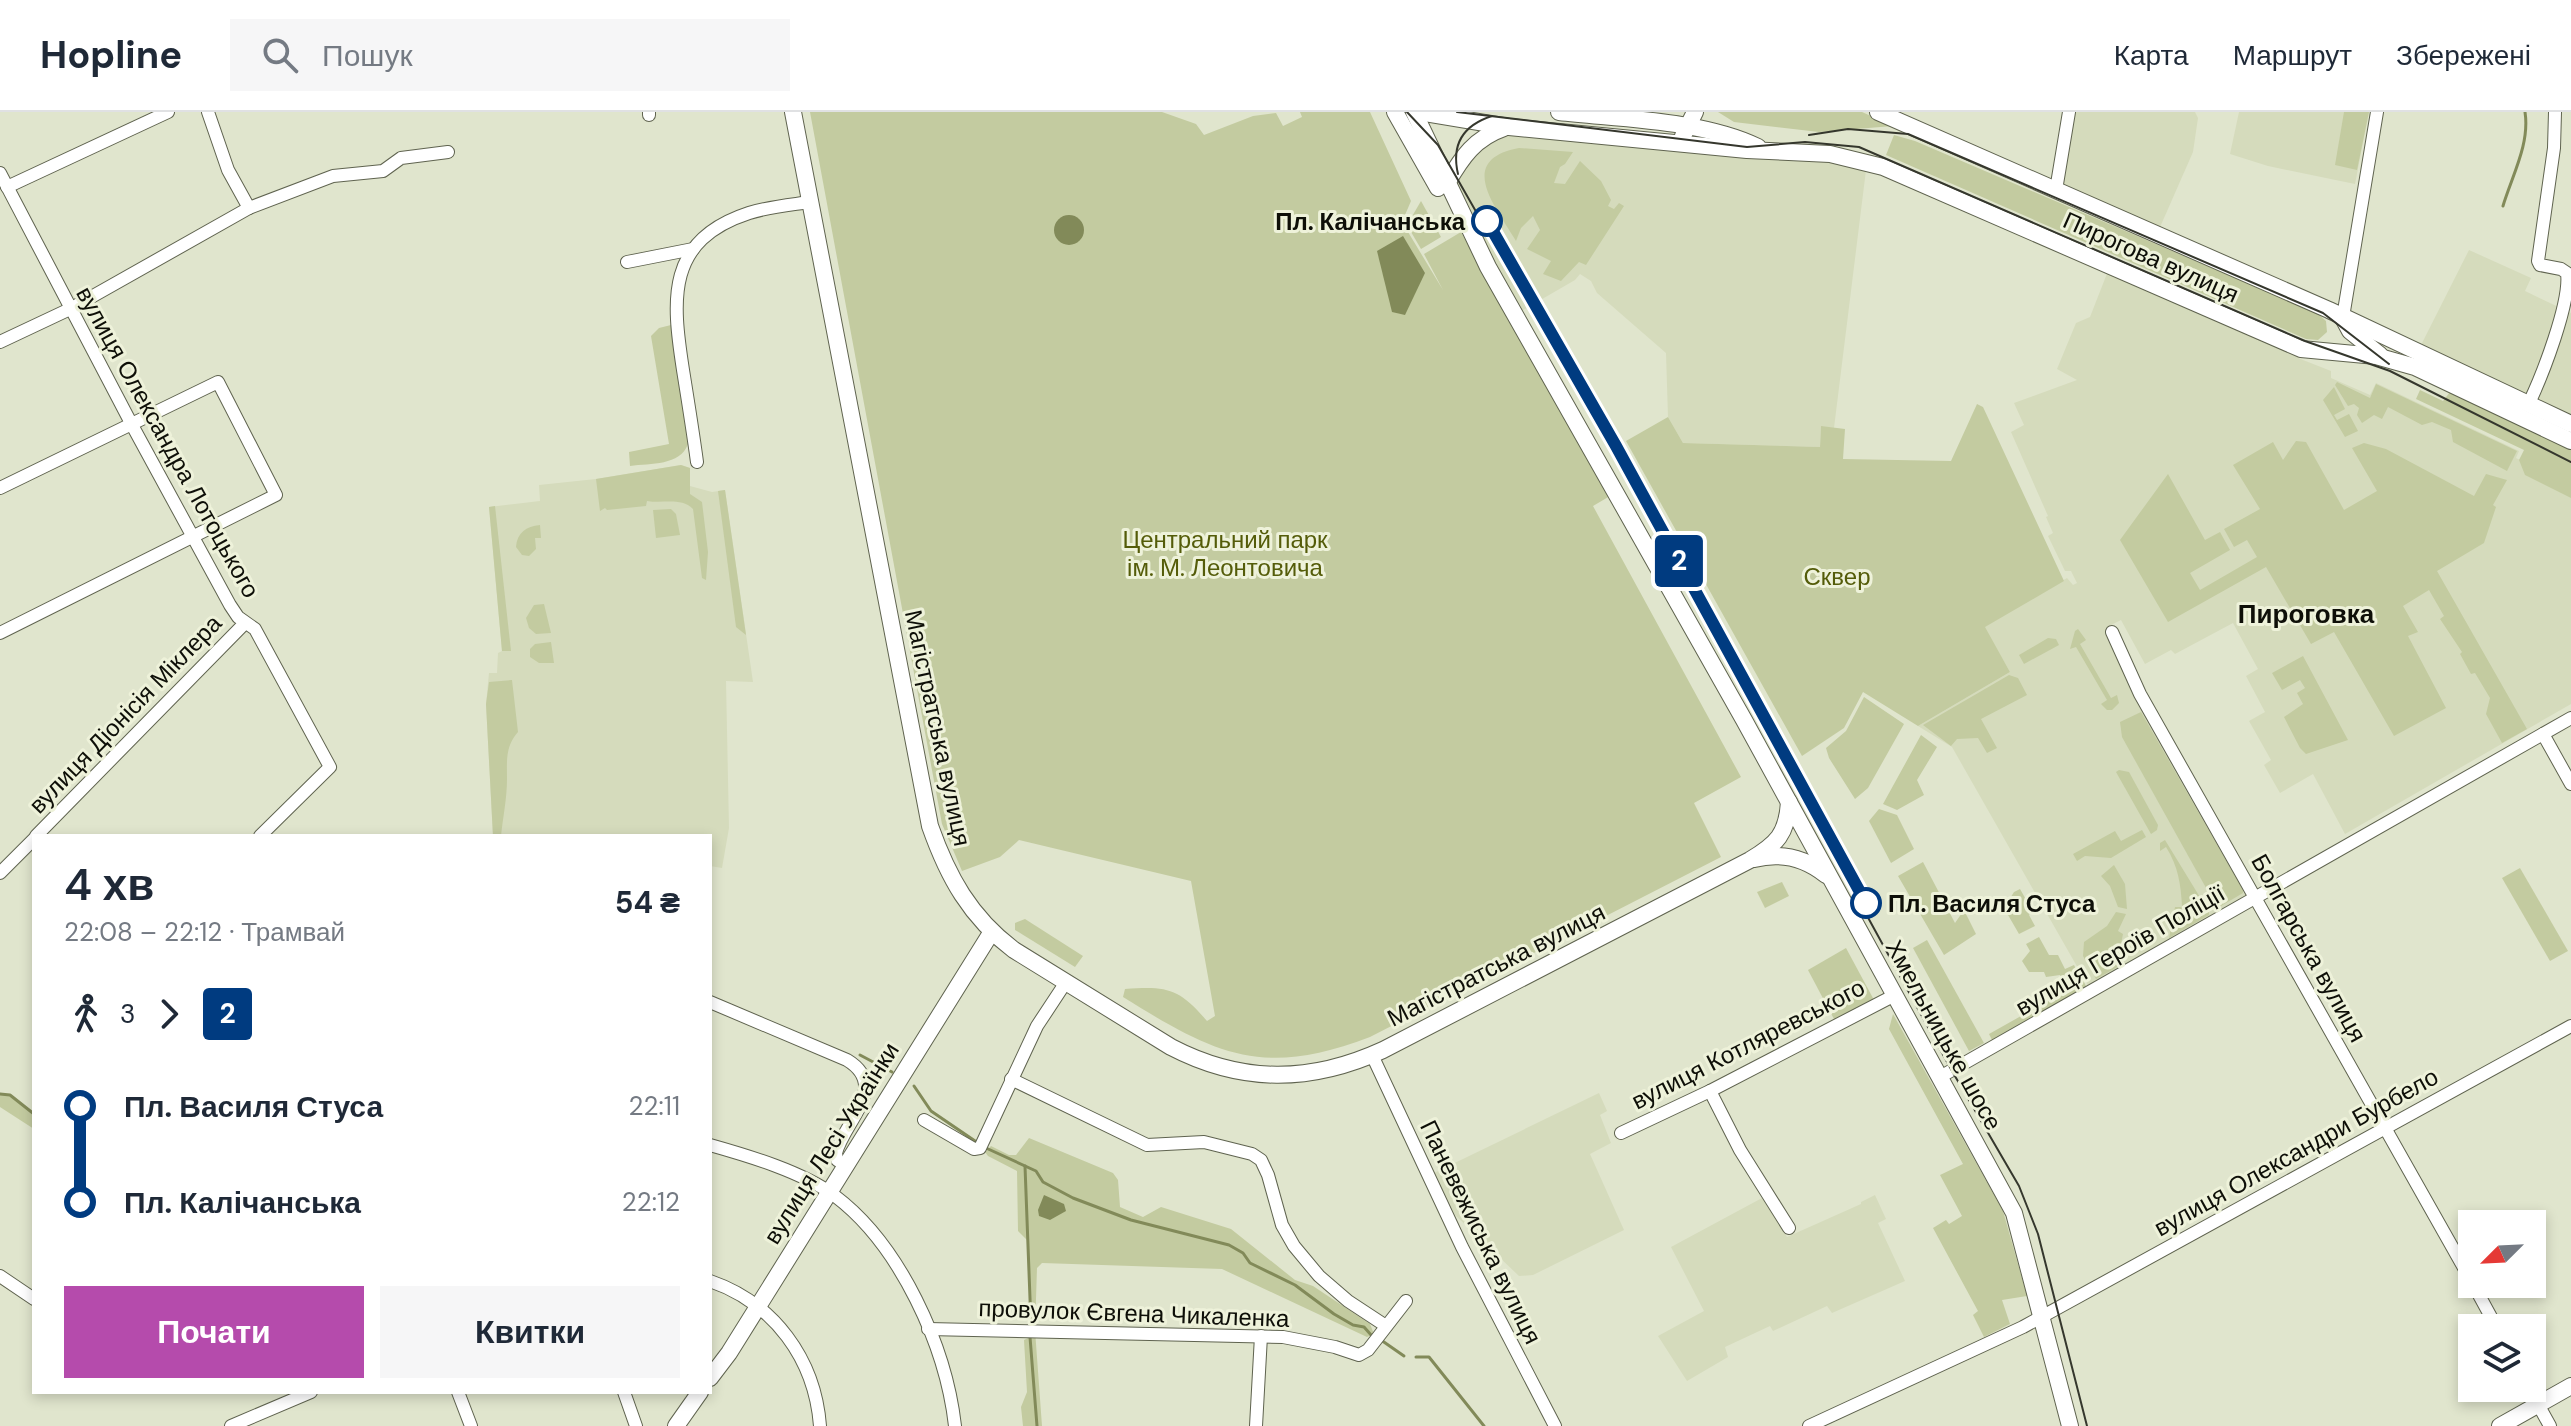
<!DOCTYPE html>
<html lang="uk">
<meta charset="utf-8">
<style>
body{margin:0;font-family:"DM Sans",sans-serif;background:#f6f6f7;color:#1f2937;height:100vh;display:flex;flex-direction:column;font-size:30px;white-space:nowrap}
*{box-sizing:border-box;margin:0}
p{font-size:26px;color:#747a83}
.icon{flex:none;width:44px;height:44px;fill:none;stroke:currentColor;stroke-width:2;stroke-linecap:round;stroke-linejoin:round}
.map{position:relative;flex:1;overflow:hidden}
.panel{position:absolute;left:32px;top:722px;width:680px;height:560px;display:flex;flex-direction:column;background:#fff;border-radius:0px;box-shadow:0 4px 12px #0003}
.panel>*{flex:none}
.badge{padding:0 16px;border-radius:6px;font-size:28px;line-height:52px}
.needle{width:52px;rotate:246deg}
.tools{position:absolute;left:2458px;top:1098px;display:grid;gap:16px}
.tools a{display:grid;place-items:center;width:88px;height:88px;border-radius:0px;background:#fff;box-shadow:0 4px 12px #0003;font-size:40px}
.map>.badge{position:absolute;translate:-50% -50%;box-shadow:0 0 0 4px #fff}
.legs{display:flex;align-items:center;gap:12px;height:88px;padding:0 32px;font-size:26px}
.legs p{margin-inline-start:auto}
.headline{display:flex;align-items:center;justify-content:space-between;height:136px;padding:0 32px}
h1{font-size:44px;font-weight:600;line-height:60px}
.cta{display:flex;gap:16px;margin-top:auto;padding:16px 32px}
.cta a{flex:1;height:92px;border-radius:0px;background:#b54bac;color:#fff;font-size:32px;font-weight:600;line-height:92px;text-align:center}
.cta a+a{background:#f6f6f7;color:#1f2937}
ul{padding:0 32px;list-style:none}
li{display:flex;align-items:center;gap:28px;height:96px;font-size:30px}
li i{display:grid;place-items:center;width:12px;height:100%;margin:0 10px;background:currentColor}
li i::after{content:'';width:20px;height:20px;margin:-10px;border:6px solid;border-radius:50%;background:#fff}
li p{margin-inline-start:auto}
li:first-child i{background:linear-gradient(#0000 50%,currentColor 0)}
li:last-child i{background:linear-gradient(currentColor 50%,#0000 0)}
header{display:flex;align-items:center;gap:48px;box-sizing:border-box;height:112px;padding:0 40px;background:#fff;border-bottom:2px solid #e0e1e3}
header strong{font-size:38px}
nav{display:flex;gap:44px;margin-inline-start:auto;font-size:28px}
.search{width:560px;height:72px;background:#f6f6f7;display:flex;align-items:center;gap:20px;box-sizing:border-box;padding:0 28px;border-radius:0px;color:#747a83;font-size:30px}
.map>svg:first-child{display:block}
.built{fill:#d5dbbc}
.green{fill:#c3cba0}
.water{fill:#828a59}
.lines{fill:none;stroke-linecap:round;stroke-linejoin:round}
.stream{stroke:#828a59;stroke-width:3}
.minor-casing{stroke:#5f634f;stroke-width:14}
.major-casing{stroke:#5f634f;stroke-width:18}
.minor{stroke:#fff;stroke-width:12}
.major{stroke:#fff;stroke-width:16}
.tram{stroke:#35372d;stroke-width:2}
.line-1-casing{stroke:#fff;stroke-width:18}
.line-1{stroke:#003b80;stroke-width:12}
.stop-1-dot{fill:#fff;stroke:#003b80;stroke-width:4}
.labels{text-anchor:middle;dominant-baseline:central;stroke-width:6;stroke-linejoin:round;paint-order:stroke}
.stop-label{font-size:24px;font-weight:bold;fill:#0e0f08;stroke:#eef2da;text-anchor:end}
.street-label{font-size:24px;fill:#0e0f08;stroke:#eef2da}
.park-label{font-size:24px;fill:#545c09;stroke:#eef2da}
.neighbourhood-label{font-size:26px;font-weight:bold;fill:#0e0f08;stroke:#eef2da}
</style>
<header>
<strong>Hopline</strong>
<div class="search"><svg class="icon" aria-label="search" viewBox="0 0 24 24"><circle cx="10" cy="10" r="6"/><path d="M15 15l6 6"/></svg>Пошук</div>
<nav><a>Карта</a><a>Маршрут</a><a>Збережені</a></nav>
</header>
<div class="map">
<svg width="2571" height="1314" viewBox="0 0 2571 1314">
<rect width="100%" height="100%" fill="#e0e5cd"/>
<g class="built">
<polygon points="2069,0 2195,0 2198,6 2193,40 2157,122 2056,78"/>
<polygon points="2239,0 2369,0 2355,72 2268,54 2230,42"/>
<polygon points="1490,21 1867,50 1834,316 1821,315 1820,335 1683,331 1668,305 1666,241 1597,181 1591,169 1580,162 1575,168 1516,202 1447,71"/>
<polygon points="2469,138 2531,166 2525,179 2571,201 2571,311 2418,239"/>
<polygon points="2108,159 2301,237 2298,246 2331,259 2331,266 2370,283 2376,271 2519,339 2516,346 2571,374 2571,592 2345,722 2313,662 2280,681 2264,653 2271,648 2249,609 2265,600 2246,564 2258,557 2233,511 2175,542 2171,538 2145,552 2121,508 2109,514 2140,582 2256,786 2091,879 1952,635 1918,614 2010,560 1984,515 2067,466 2073,473 2077,471 2071,459 2065,459 2048,424 2053,421 2046,405 2048,404 2011,320 2024,313 2014,291 2077,268 2057,257 2076,211 2090,205"/>
<polygon points="681,353 690,356 690,374 712,380 725,378 753,570 726,569 729,716 722,756 710,754 710,724 493,724 486,592 489,561 497,561 498,541 502,539 489,395 540,389 539,373 596,367"/>
<polygon points="1599,981 1607,999 1600,1003 1611,1031 1590,1042 1624,1118 1533,1163 1519,1164 1455,1103 1434,1061"/>
<polygon points="1875,1083 1886,1107 1878,1111 1905,1169 1832,1201 1827,1194 1773,1219 1770,1214 1725,1235 1728,1245 1687,1269 1658,1224 1704,1199 1671,1135 1762,1086 1787,1125 1861,1092 1861,1090"/>
</g>
<g class="green">
<path d="M810,0h352l34,12 8,11 49,-19 23,-3 7,13 19,-9 -2,-5h70l41,89 -9,21 41,68 -19,-36 37,-22 149,264 -17,10 148,271 -47,26 27,54 -351,180c-107,41 -154,18 -247,-40l2,-8c42,-3 54,-1 82,32l8,-5 -24,-135 -172,-41 -19,17 -38,14 -20,-47z"/>
<polygon points="1718,0 1862,0 1893,14 1819,20 1734,10"/>
<polygon points="2344,0 2369,0 2357,58 2335,53"/>
<polygon points="1894,23 1915,29 2317,201 2326,209 2327,220 2318,228 2306,227 1886,43"/>
<path d="M1519,36l54,4 -8,12 -5,3 -6,16 11,1 15,-23 21,20 10,19 -3,6 6,3 5,-6 5,3 -38,59 -7,-3 -18,19 -18,-7 8,-13 -24,-12 13,-19 -7,-14 -12,12 -5,13c-20,-34 -61,-81 3,-93z"/>
<polygon points="1421,89 1441,125 1421,137 1407,113"/>
<path d="M671,213l17,119c-8,22 -37,19 -58,22l-1,-14 40,-8 -18,-108 8,-8z"/>
<polygon points="2337,270 2370,286 2376,272 2517,339 2507,359 2453,330 2451,318 2432,310 2422,313 2388,295 2382,307 2374,303 2362,311 2357,303 2359,296 2354,292 2348,294 2335,273"/>
<polygon points="2334,275 2345,297 2334,303 2337,308 2349,302 2358,319 2345,325 2323,288"/>
<polygon points="2420,278 2443,289 2450,280 2571,337 2571,386 2525,363 2519,348 2524,338 2416,287"/>
<polygon points="1977,292 1983,295 2064,469 1985,515 2010,560 1918,614 1863,580 1844,616 1802,644 1626,329 1668,305 1683,331 1820,335 1821,314 1845,317 1843,347 1951,349"/>
<polygon points="2296,329 2306,330 2344,398 2377,379 2352,336 2364,331 2386,337 2474,384 2486,362 2507,368 2493,393 2496,395 2484,431 2437,459 2527,617 2502,631 2486,602 2490,586 2475,561 2471,562 2460,542 2462,540 2440,507 2444,504 2429,478 2403,494 2418,520 2408,524 2446,596 2394,624 2334,520 2311,532 2266,455 2168,510 2120,428 2168,362 2205,428 2220,420 2230,438 2190,461 2200,478 2257,445 2247,428 2234,435 2224,417 2260,397 2233,353 2273,330 2283,348"/>
<path d="M681,353l9,3v26l12,8 6,50 -2,28 -4,-2 -9,-69c-12,-12 -30,-5 -46,-8l-1,5 -39,4 -2,-2 -5,3 -4,-32z"/>
<polygon points="725,378 746,523 736,515 718,379"/>
<polygon points="495,394 511,539 502,539 489,395"/>
<polygon points="671,397 676,402 680,423 656,426 653,398"/>
<path d="M540,413l1,13h-6l1,11 -7,7 -7,-1 -6,-8c1,-14 10,-21 24,-22z"/>
<polygon points="544,492 551,521 536,522 529,516 526,506 534,493"/>
<polygon points="2078,517 2086,528 2080,532 2111,586 2117,583 2119,591 2112,598 2107,598 2101,592 2107,588 2076,535 2070,537 2075,519"/>
<polygon points="2048,526 2056,527 2059,533 2024,552 2019,543"/>
<polygon points="551,530 554,551 539,551 530,545 530,537 535,532"/>
<polygon points="2303,544 2348,628 2306,642 2300,636 2284,605 2303,592 2297,581 2305,576 2300,568 2282,578 2272,561"/>
<polygon points="2009,563 2018,566 2027,583 1981,607 1997,636 1987,641 1978,626 1957,627 1951,634 1923,613"/>
<path d="M512,568l6,52c-13,15 -11,29 -11,47 0,19 -4,38 -6,57h-8l-7,-132 3,-22z"/>
<polygon points="1864,585 1904,612 1868,676 1855,687 1829,646 1826,636 1846,619"/>
<polygon points="2141,600 2243,778 2243,781 2221,794 2215,792 2122,625 2120,610"/>
<polygon points="1921,623 1937,635 1917,668 1924,683 1897,698 1883,692"/>
<polygon points="2119,658 2129,660 2158,713 2157,718 2151,722 2116,660"/>
<polygon points="1879,697 1897,703 1914,737 1891,751 1869,709"/>
<polygon points="2142,718 2146,725 2111,746 2085,744 2077,749 2073,742 2115,719 2121,729"/>
<path d="M2165,728l44,72v3l-40,23 6,-31h7c-1,-23 -4,-41 -16,-60l-6,4v-8z"/>
<polygon points="1923,750 1955,811 1964,798 1976,822 1944,843 1898,764"/>
<polygon points="2114,753 2125,772 2127,797 2118,795 2110,774 2101,764"/>
<polygon points="2520,756 2568,839 2550,849 2502,766"/>
<polygon points="1782,770 1789,784 1765,796 1757,780"/>
<polygon points="2020,777 2032,798 2029,803 2035,814 2019,822 2004,796 2014,780"/>
<polygon points="2116,800 2126,802 2118,819 2123,822 2119,842 2123,852 2096,867 2083,844 2084,830 2107,814"/>
<polygon points="1025,807 1083,844 1075,855 1015,818 1015,811"/>
<polygon points="2039,825 2049,843 2058,843 2065,857 2074,853 2079,863 2064,871 2060,863 2046,865 2044,860 2029,860 2022,849 2030,839 2026,832"/>
<polygon points="1927,828 1984,931 1969,939 1913,836"/>
<polygon points="1846,836 1874,888 1835,909 1808,858"/>
<polygon points="2082,866 2087,876 1993,930 1989,922 2069,877 2069,872"/>
<polygon points="1893,902 2003,1099 2027,1184 2002,1188 2010,1212 1984,1225 1973,1203 1978,1199 1933,1116 1946,1108 1949,1112 1962,1104 1940,1063 1963,1052 1889,917"/>
<polygon points="0,982 10,983 34,1001 34,1017 0,995"/>
<polygon points="1029,1026 1113,1061 1118,1068 1120,1095 1143,1105 1161,1095 1231,1117 1295,1168 1313,1174 1370,1212 1374,1222 1367,1225 1222,1157 1042,1151 1037,1156 1035,1218 1042,1314 1023,1314 1021,1295 1027,1280 1024,1228 1030,1225 1031,1213 1028,1129 1018,1119 1017,1059 988,1044 985,1040 991,1034 1009,1043 1016,1043"/>
</g>
<g class="water">
<circle cx="1069" cy="118" r="15"/>
<polygon points="1403,124 1425,161 1405,203 1392,200 1377,139"/>
<polygon points="1044,1083 1064,1092 1066,1099 1050,1108 1039,1104 1038,1098"/>
</g>
<g class="lines">
<g class="stream">
<path d="M2503,94c9,-30 27,-62 22,-94"/>
<polyline points="860,943 892,960"/>
<polyline points="914,974 931,999 978,1031"/>
<polyline points="0,982 10,983 34,1002"/>
<polyline points="986,1036 1036,1059 1043,1070 1073,1086 1131,1108 1229,1133 1243,1141 1250,1151 1295,1173 1334,1202 1353,1213 1364,1215 1372,1224"/>
<polyline points="1025,1054 1031,1213"/>
<polyline points="1030,1225 1037,1314"/>
<polyline points="1381,1228 1404,1244"/>
<polyline points="1416,1245 1429,1245 1484,1314"/>
</g>
<g class="minor-casing">
<g id="minor">
<polyline points="208,0 228,58 249,96"/>
<polyline points="649,0 649,3"/>
<polyline points="0,61 132,313 230,493 238,505 255,517 330,655 260,724"/>
<polyline points="7,75 168,0"/>
<polyline points="2056,78 2069,0"/>
<polyline points="627,150 693,137"/>
<polyline points="2343,205 2377,0"/>
<polyline points="0,230 70,197 249,96 333,64 383,59 401,46 448,40"/>
<path d="M2529,291c13,-27 42,-101 38,-130l-6,-4 -21,-4 -2,-4 16,-113 1,-36"/>
<path d="M697,350c-4,-30 -9,-61 -14,-92 -11,-71 -17,-130 66,-157 19,-6 41,-8 61,-11"/>
<polyline points="0,376 218,270 276,383 0,521"/>
<polyline points="2112,520 2140,582 2472,1170"/>
<polyline points="2543,622 2571,672"/>
<polyline points="36,724 245,511"/>
<polyline points="0,761 34,727"/>
<path d="M710,890l137,58c43,26 -3,62 -11,93l1,7 8,5"/>
<polyline points="1372,943 1462,1135 1555,1314"/>
<polyline points="1940,965 2571,606"/>
<polyline points="1011,967 1147,1033 1204,1030 1252,1042 1261,1048 1268,1063 1282,1113 1294,1134 1319,1164 1348,1189 1386,1214"/>
<polyline points="1710,979 1740,1038 1789,1116"/>
<polyline points="924,1008 974,1037 980,1036 1037,914 1066,870"/>
<polyline points="1621,1021 1710,979 1895,883"/>
<path d="M710,1033c39,11 93,27 125,51 65,49 111,150 120,230"/>
<polyline points="0,1164 34,1187"/>
<path d="M710,1169c64,22 105,78 110,145"/>
<polyline points="2473,1172 2497,1216"/>
<polyline points="928,1217 1283,1225 1335,1235 1359,1243 1368,1238 1406,1189"/>
<polyline points="2529,1276 2550,1314"/>
<polyline points="458,1280 471,1314"/>
<polyline points="624,1280 636,1314"/>
<polyline points="231,1314 311,1280"/>
<polyline points="1256,1314 1261,1224"/>
<polyline points="1809,1314 2023,1215 2571,914"/>
</g>
</g>
<g class="major-casing">
<g id="major">
<path d="M793,0l137,714c18,51 40,91 84,124l157,97c71,37 140,36 212,3l367,-190c27,-16 37,-26 39,-58"/>
<polyline points="1395,0 1438,76"/>
<polyline points="1414,0 1488,155 1744,608 2014,1101 2070,1314"/>
<polyline points="1419,0 1509,15 1747,38 1830,42 1883,55 2301,237 2376,244 2415,255 2571,329"/>
<path d="M1559,0c61,7 144,8 199,35"/>
<polyline points="1878,0 2329,198 2571,312"/>
<polyline points="1683,24 1695,0"/>
<path d="M1447,71c15,-26 28,-45 57,-55"/>
<polyline points="2343,206 2350,219 2380,243"/>
<path d="M1754,747c27,-7 51,-1 72,16"/>
<polyline points="710,1266 729,1241 991,821"/>
<polyline points="676,1314 700,1280"/>
<polyline points="2500,1314 2571,1274"/>
</g>
</g>
<use href="#minor" class="minor"/>
<use href="#major" class="major"/>
<g class="tram">
<polyline points="1407,0 1438,33 1611,336 1952,959 2019,1074 2038,1122 2087,1314"/>
<polyline points="1457,0 1747,35 1805,30 1859,35 2305,229 2390,259 2571,350"/>
<polyline points="1809,23 1848,17 1908,22 2323,201 2389,252"/>
<path d="M1458,62c-7,-30 6,-49 34,-58"/>
</g>
</g>
<g class="lines">
<g class="line-1-casing">
<polyline id="line-1" points="1487,109 1616,334 1866,791"/>
</g>
<use href="#line-1" class="line-1"/>
</g>
<g class="stop-1-dot">
<circle cx="1487" cy="109" r="14"/>
<circle cx="1866" cy="791" r="14"/>
</g>
<g class="labels">
<g class="stop-label">
<text x="1465" y="109">Пл. Калічанська</text>
<text x="1888" y="791" text-anchor="start">Пл. Василя Стуса</text>
</g>
<g class="street-label">
<text transform="translate(2151 145) rotate(24)">Пирогова вулиця</text>
<text transform="translate(168 330) rotate(61)">вулиця Олександра Лотоцького</text>
<text transform="translate(125 602) rotate(-46)">вулиця Діонісія Міклера</text>
<text transform="translate(938 616) rotate(78)">Магістратська вулиця</text>
<text transform="translate(2309 836) rotate(61)">Болгарська вулиця</text>
<text transform="translate(2120 838) rotate(-30)">вулиця Героїв Поліції</text>
<text transform="translate(1496 853) rotate(-27)">Магістратська вулиця</text>
<text transform="translate(1944 923) rotate(61)">Хмельницьке шосе</text>
<text transform="translate(1748 932) rotate(-27)">вулиця Котляревського</text>
<text transform="translate(831 1031) rotate(-58)">вулиця Лесі Українки</text>
<text transform="translate(2296 1040) rotate(-29)">вулиця Олександри Бурбело</text>
<text transform="translate(1481 1120) rotate(64)">Паневежиська вулиця</text>
<text transform="translate(1134 1201) rotate(2)">провулок Євгена Чикаленка</text>
</g>
<g class="park-label">
<text x="1225" y="427">Центральний парк<tspan x="1225" dy="28">ім. М. Леонтовича</tspan></text>
<text x="1837" y="464">Сквер</text>
</g>
<g class="neighbourhood-label">
<text x="2306" y="502">Пироговка</text>
</g>
</g>
</svg>
<div class="tools">
<a><svg class="needle" viewBox="-14 -14 28 28"><path d="M0-13l5 13h-10z" fill="#e53935"/><path d="M0 13l5-13h-10z" fill="#747a83"/></svg></a>
<a><svg class="icon" aria-label="layers" viewBox="0 0 24 24"><path d="M12 4l9 5-9 5-9-5zM3 14l9 5 9-5"/></svg></a>
</div>
<b class="badge" style="left:1679px;top:449px;background:#003b80;color:#fff">2</b>
<section class="panel">
<div class="headline"><div><h1>4 хв</h1><p>22:08 – 22:12 · Трамвай</p></div><b>54 ₴</b></div>
<div class="legs"><svg class="icon" aria-label="walk" viewBox="0 0 24 24"><circle cx="13" cy="4" r="2"/><path d="M13 8l-2 6 4 7M11 14l-3 7M7 12l3-4h3l4 4"/></svg>3<svg class="icon" aria-label="forward" viewBox="0 0 24 24"><path d="M9 5l7 7-7 7"/></svg><b class="badge" style="background:#003b80;color:#fff">2</b></div>
<ul>
<li><i style="color:#003b80"></i><b>Пл. Василя Стуса</b><p>22:11</p></li>
<li><i style="color:#003b80"></i><b>Пл. Калічанська</b><p>22:12</p></li>
</ul>
<div class="cta"><a>Почати</a><a>Квитки</a></div>
</section>
</div>
